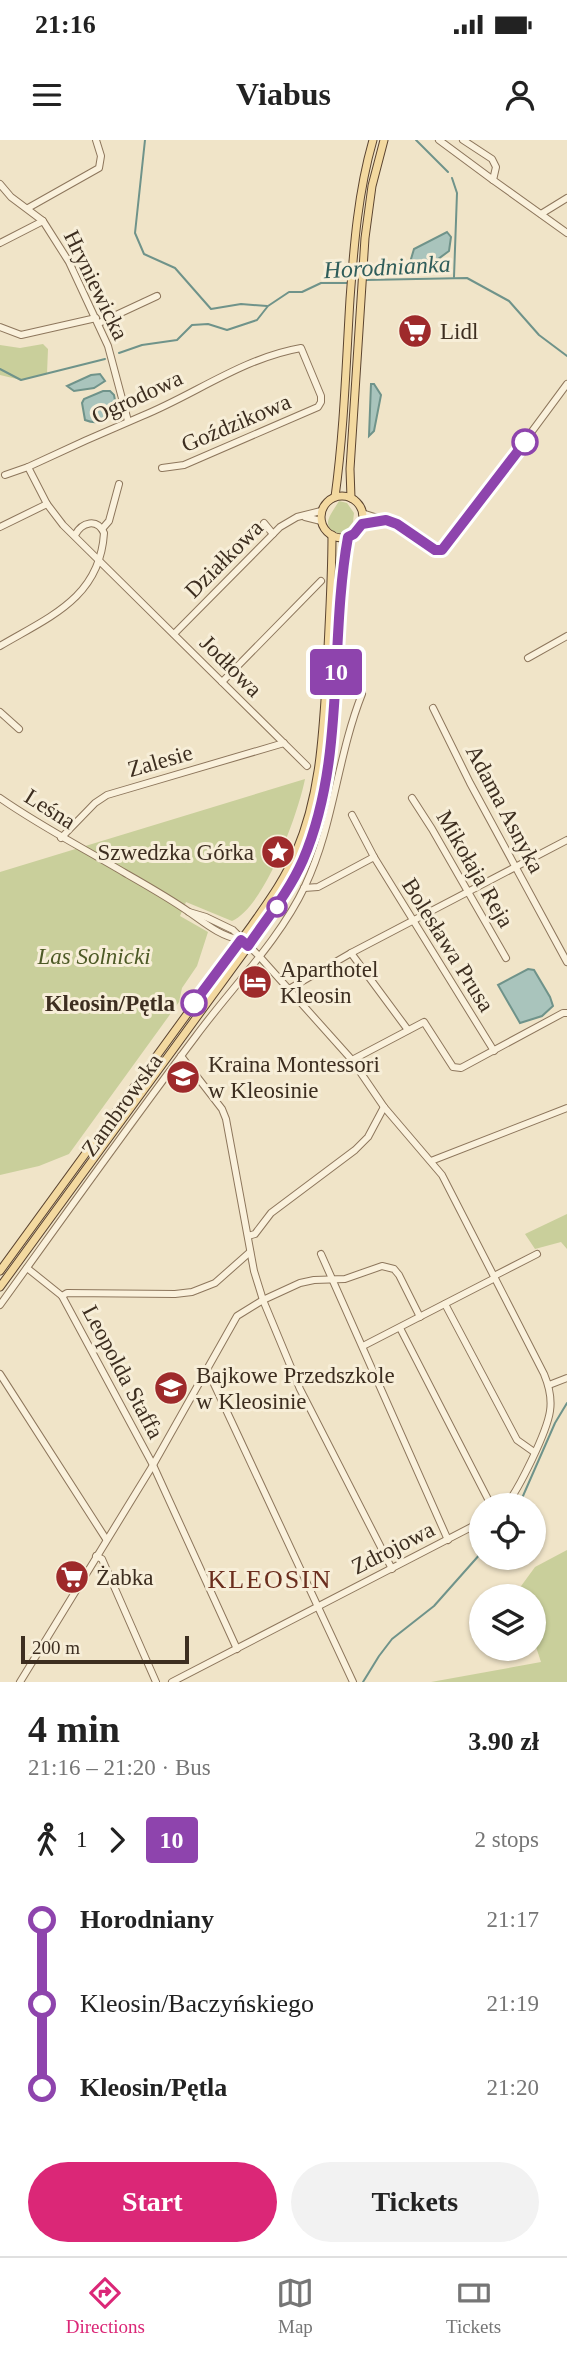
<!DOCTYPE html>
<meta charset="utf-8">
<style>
body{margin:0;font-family:Georgia,serif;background:#f2f2f2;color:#222;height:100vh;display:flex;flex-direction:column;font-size:26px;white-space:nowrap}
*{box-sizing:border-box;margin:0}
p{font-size:23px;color:#767676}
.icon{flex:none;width:38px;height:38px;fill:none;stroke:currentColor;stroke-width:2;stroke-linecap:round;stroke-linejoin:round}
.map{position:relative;height:1542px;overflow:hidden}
.drawer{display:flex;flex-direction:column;background:#fff;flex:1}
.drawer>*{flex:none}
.badge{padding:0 14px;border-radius:5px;font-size:24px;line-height:46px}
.fabs{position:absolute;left:469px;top:1353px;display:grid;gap:14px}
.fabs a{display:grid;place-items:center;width:77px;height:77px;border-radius:50%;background:#fff;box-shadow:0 2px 5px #0004;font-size:35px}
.scale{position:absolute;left:21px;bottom:18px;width:168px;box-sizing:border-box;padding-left:7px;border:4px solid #3d2e20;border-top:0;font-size:19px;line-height:24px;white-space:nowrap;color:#3d2e20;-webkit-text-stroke:5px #f7eed8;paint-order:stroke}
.map>.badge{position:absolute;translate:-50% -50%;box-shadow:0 0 0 4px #fff}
.legs{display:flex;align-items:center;gap:10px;height:77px;padding:0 28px;font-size:23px}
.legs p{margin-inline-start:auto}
.headline{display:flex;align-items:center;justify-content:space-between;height:119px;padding:0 28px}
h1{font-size:38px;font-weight:800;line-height:52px}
.button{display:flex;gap:14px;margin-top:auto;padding:14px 28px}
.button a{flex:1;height:80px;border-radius:42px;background:#db2777;color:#fff;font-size:28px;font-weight:800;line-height:80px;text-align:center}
.button a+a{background:#f2f2f2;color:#222}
ul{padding:0 28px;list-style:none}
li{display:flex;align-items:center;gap:24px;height:84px;font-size:26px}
li i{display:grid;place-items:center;width:10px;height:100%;margin:0 9px;background:currentColor}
li i::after{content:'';width:18px;height:18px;margin:-9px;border:5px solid;border-radius:50%;background:#fff}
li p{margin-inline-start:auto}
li:first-child i{background:linear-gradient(#0000 50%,currentColor 0)}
li:last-child i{background:linear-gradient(currentColor 50%,#0000 0)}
.status{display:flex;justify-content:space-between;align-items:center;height:49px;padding:0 35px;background:#fff;direction:ltr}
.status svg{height:19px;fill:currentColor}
header{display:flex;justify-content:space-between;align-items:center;height:91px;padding:0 28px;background:#fff;font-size:32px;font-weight:800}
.tab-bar{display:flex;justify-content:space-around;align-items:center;height:98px;border-top:2px solid #e0e0e0;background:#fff;font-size:19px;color:#767676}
.tab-bar a{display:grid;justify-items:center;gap:4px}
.tab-bar .on{color:#db2777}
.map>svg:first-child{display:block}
.green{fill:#c9cf9b}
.water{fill:#a9c4bc;stroke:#6f938a;stroke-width:2}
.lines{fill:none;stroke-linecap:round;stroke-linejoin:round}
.stream{stroke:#6f938a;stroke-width:2}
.minor-casing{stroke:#8d765c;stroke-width:8}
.major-casing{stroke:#5b4430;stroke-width:9}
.minor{stroke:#faf1dc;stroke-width:6}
.major{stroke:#f3d9a0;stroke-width:7}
.line-1-casing{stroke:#fff;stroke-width:16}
.line-1{stroke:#8e44ad;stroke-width:10}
.stop-1-dot{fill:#fff;stroke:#8e44ad;stroke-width:3.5}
.labels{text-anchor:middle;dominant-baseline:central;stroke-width:6;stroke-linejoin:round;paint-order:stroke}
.street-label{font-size:23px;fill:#3d2e20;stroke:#f7eed8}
.poi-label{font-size:23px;fill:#3d2e20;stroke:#f7eed8;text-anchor:start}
.park-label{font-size:23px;font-style:italic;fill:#4d5a26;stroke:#f7eed8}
.stop-label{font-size:23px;font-weight:bold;fill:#3d2e20;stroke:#f7eed8;text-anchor:end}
.water-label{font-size:24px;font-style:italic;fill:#2f5d5a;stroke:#f7eed8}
.quarter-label{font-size:26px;letter-spacing:2px;fill:#6b2e1e;stroke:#f7eed8}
</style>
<div class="status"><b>21:16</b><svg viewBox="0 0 49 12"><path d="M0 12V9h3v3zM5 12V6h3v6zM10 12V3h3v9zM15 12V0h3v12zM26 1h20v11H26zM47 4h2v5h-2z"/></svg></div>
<header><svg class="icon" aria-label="menu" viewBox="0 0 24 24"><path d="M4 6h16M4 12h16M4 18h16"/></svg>Viabus<svg class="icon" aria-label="person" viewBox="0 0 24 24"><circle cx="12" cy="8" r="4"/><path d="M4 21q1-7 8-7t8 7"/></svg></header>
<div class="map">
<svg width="567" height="1542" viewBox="0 0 567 1542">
<rect width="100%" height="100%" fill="#f0e4c8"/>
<g class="green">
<polygon points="43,204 48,209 47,234 21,240 0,235 0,205 20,208"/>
<path d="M339,361l8,2 7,10 -1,9 -10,13c-26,-7 -12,-20 -4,-34z"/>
<path d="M305,639c-7,35 -40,127 -73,142l-46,-19 -6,14 28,16 -11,34 -15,22 -3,14 -110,152 -30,12 -39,9v-303z"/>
<polygon points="567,1074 567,1109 561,1102 535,1109 525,1094"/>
<polygon points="567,1410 567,1542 431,1542 541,1522 534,1501 534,1456 518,1456 516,1453 535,1427"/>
</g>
<g class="water">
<polygon points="447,92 451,97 449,111 419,133 412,133 411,119 414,109"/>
<polygon points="100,234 105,241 94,248 74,251 67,246 91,235"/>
<polygon points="371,244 374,244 381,255 374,291 369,296"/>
<path d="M103,251h7l4,4 3,16c-9,10 -20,14 -32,9l-3,-17 2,-4z"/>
<polygon points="528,829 534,830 550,857 553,866 542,876 520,883 498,845"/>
</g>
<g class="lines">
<g class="stream">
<polyline points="145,0 135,93 144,114 175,128 211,169 241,164 267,166"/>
<polyline points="416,0 448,32"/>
<polyline points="452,38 457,53 454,137"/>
<polyline points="366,140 467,138 509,161 539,195 567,216"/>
<polyline points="119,213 142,205 177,200 192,185 208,184 227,190 257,180 268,166 289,152 302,152 321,143 350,143"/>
<polyline points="0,229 21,240 105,219"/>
<polyline points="519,1365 555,1283 567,1263"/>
<polyline points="363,1542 379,1516 392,1499 434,1466 481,1413"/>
</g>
<g class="minor-casing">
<g id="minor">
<polyline points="439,0 493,40"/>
<polyline points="463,0 492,19 496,27 493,40 567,93"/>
<polyline points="0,44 11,57 43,81 69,122 108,206 128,281"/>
<polyline points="28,68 99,28 101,16 96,0"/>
<polyline points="541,74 567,58"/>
<polyline points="0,103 43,81"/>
<polyline points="99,183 157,156"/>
<polyline points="0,187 21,195 96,178"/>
<path d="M162,328l22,-3 134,-58 3,-5v-6l-20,-48c-58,10 -107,47 -159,68 -38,16 -76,33 -114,51l19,37 16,21 244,241"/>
<polyline points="5,335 28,327"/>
<polyline points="362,373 397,384 435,410 445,409 567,244"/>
<polyline points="305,377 321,381"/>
<polyline points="264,383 273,394"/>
<polyline points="362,384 384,381"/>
<polyline points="0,387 47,364"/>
<polyline points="102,389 109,381 119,344"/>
<polyline points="174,494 280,387 297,377 321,371"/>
<path d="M0,506c49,-29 100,-48 104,-113 -7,-15 -22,-11 -29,2"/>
<polyline points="528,518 567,496"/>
<polyline points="222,542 321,441"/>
<polyline points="433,568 470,643 567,822"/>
<polyline points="0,572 19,589"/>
<path d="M0,658c40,28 83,50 125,75 21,12 44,25 64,39 17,12 31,24 52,28"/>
<polyline points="412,658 432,689 506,818"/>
<polyline points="352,675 374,717 494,911"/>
<polyline points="61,698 95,663 107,655 284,603"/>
<polyline points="304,748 318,747 374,717"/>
<path d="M189,772l17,5 27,13 26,26 93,104 32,47 58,68 102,199c5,12 8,24 6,37 -3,21 -31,78 -44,94"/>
<polyline points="351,813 408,890"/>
<polyline points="289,849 351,813 567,700"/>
<polyline points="181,916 222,969 226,979 254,1131 263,1160 300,1249 392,1429"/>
<polyline points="352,920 424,882 453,927 461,928 563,873 567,873"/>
<polyline points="431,1021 567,968"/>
<polyline points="248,1096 255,1094 271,1073 355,1010 368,997 384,967"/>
<polyline points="321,1114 448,1400"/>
<polyline points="27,1128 62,1156 67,1153 175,1154 192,1152 215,1143 250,1112"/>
<polyline points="494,1136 537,1114"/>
<polyline points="62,1156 153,1325 237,1509"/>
<polyline points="445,1164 517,1300 534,1312"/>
<path d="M0,1165c65,-90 129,-180 196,-269 36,-49 83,-95 109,-150 29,-61 32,-129 57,-192"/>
<polyline points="400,1188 491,1365"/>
<polyline points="363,1206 495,1138"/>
<polyline points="207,1229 353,1542"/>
<polyline points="0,1234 106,1399"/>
<polyline points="549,1245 567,1238"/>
<polyline points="96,1416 102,1419 156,1542"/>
<polyline points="20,1542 153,1325 237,1176 263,1160 300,1143 314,1140 345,1139 382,1126 394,1129 399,1135 420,1177"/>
<polyline points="172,1542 481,1382"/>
</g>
</g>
<g class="major-casing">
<g id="major">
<circle cx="342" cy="377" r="21"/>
<path d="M335,357c9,-66 11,-132 15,-198 4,-54 8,-107 23,-159"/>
<polyline points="351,358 350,329 365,98 372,46 384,0"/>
<path d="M0,1131l252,-346c16,-23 33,-46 44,-73 25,-58 27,-121 31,-183 2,-45 5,-89 5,-134"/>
<path d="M0,1147l277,-380c73,-116 48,-243 71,-370"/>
</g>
</g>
<use href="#minor" class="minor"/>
<use href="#major" class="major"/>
</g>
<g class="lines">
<g class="line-1-casing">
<path id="line-1" d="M194,863l47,-63 7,6c19,-28 41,-54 55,-86 43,-100 26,-218 45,-323l6,-3 8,-10 24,-4 11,4 38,26h7l83,-108"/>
</g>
<use href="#line-1" class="line-1"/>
</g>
<defs>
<g id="supermarket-disc" transform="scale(1.75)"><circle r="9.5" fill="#9e2a2b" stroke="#f7eed8"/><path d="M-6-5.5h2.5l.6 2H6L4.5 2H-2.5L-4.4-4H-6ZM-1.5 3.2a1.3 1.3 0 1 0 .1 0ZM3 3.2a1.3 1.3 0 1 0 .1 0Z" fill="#fff"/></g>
<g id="sight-disc" transform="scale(1.75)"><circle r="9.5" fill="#9e2a2b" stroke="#f7eed8"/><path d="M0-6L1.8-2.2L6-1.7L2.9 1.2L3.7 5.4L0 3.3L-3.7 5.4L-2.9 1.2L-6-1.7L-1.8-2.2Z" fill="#fff"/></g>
<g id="hotel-disc" transform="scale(1.75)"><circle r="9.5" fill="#9e2a2b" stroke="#f7eed8"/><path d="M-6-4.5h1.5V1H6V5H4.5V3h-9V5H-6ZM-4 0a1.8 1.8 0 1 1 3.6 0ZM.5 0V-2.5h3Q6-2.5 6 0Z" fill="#fff"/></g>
<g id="school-disc" transform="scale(1.75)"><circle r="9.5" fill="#9e2a2b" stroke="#f7eed8"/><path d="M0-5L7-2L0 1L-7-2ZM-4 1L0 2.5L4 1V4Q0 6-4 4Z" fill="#fff"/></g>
</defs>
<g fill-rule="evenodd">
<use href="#supermarket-disc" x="415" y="191"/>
<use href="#sight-disc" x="278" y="712"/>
<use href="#hotel-disc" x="255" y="842"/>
<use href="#school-disc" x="183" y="937"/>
<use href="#school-disc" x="171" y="1248"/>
<use href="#supermarket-disc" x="72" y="1437"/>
</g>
<g class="stop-1-dot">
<circle cx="525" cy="302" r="12"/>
<circle cx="277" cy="767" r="9"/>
<circle cx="194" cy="863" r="12"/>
</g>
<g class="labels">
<g class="street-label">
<text transform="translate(96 145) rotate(64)">Hryniewicka</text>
<text transform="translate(137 257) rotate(-25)">Ogrodowa</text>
<text transform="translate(236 283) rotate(-23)">Goździkowa</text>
<text transform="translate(224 419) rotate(-45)">Działkowa</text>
<text transform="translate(231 526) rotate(45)">Jodłowa</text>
<text transform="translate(160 621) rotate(-16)">Zalesie</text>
<text transform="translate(50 669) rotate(32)">Leśna</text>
<text transform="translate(505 669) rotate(62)">Adama Asnyka</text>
<text transform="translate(475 729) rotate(60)">Mikołaja Reja</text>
<text transform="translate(448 805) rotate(58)">Bolesława Prusa</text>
<text transform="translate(122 965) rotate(-54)">Zambrowska</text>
<text transform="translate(123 1232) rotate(62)">Leopolda Staffa</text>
<text transform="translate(393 1408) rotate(-27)">Zdrojowa</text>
</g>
<g class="poi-label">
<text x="440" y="191">Lidl</text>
<text x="254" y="712" text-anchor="end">Szwedzka Górka</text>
<text x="280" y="829">Aparthotel<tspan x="280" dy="26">Kleosin</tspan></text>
<text x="208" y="924">Kraina Montessori<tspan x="208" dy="26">w Kleosinie</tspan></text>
<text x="196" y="1235">Bajkowe Przedszkole<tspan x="196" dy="26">w Kleosinie</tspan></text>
<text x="96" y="1437">Żabka</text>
</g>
<g class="park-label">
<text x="94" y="816">Las Solnicki</text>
</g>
<g class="stop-label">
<text x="175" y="863">Kleosin/Pętla</text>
</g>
<g class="water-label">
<text transform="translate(387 127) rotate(-3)">Horodnianka</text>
</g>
<g class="quarter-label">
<text x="270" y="1439">KLEOSIN</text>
</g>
</g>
</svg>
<div class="fabs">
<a><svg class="icon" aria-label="locate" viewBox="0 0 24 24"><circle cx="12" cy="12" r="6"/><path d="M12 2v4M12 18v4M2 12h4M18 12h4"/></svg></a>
<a><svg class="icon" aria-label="layers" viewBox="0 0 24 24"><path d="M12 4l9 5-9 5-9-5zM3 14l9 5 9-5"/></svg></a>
</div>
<div class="scale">200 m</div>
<b class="badge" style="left:336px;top:532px;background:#8e44ad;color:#fff">10</b>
</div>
<section class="drawer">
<div class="headline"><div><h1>4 min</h1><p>21:16 – 21:20 · Bus</p></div><b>3.90 zł</b></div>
<div class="legs"><svg class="icon" aria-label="walk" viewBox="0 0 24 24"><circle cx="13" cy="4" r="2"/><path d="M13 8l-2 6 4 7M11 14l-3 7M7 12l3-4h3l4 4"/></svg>1<svg class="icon" aria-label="forward" viewBox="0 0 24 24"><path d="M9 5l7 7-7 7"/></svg><b class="badge" style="background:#8e44ad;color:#fff">10</b><p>2 stops</p></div>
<ul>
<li><i style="color:#8e44ad"></i><b>Horodniany</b><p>21:17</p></li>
<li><i style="color:#8e44ad"></i><span>Kleosin/Baczyńskiego</span><p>21:19</p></li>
<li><i style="color:#8e44ad"></i><b>Kleosin/Pętla</b><p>21:20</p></li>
</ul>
<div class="button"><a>Start</a><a>Tickets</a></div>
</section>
<nav class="tab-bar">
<a class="on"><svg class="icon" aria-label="directions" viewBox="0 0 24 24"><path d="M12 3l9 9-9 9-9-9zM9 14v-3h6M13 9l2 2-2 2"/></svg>Directions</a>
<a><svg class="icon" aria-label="map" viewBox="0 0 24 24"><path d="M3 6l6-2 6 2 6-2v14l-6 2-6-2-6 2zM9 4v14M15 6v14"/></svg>Map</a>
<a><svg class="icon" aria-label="tickets" viewBox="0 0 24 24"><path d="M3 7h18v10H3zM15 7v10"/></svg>Tickets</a>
</nav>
